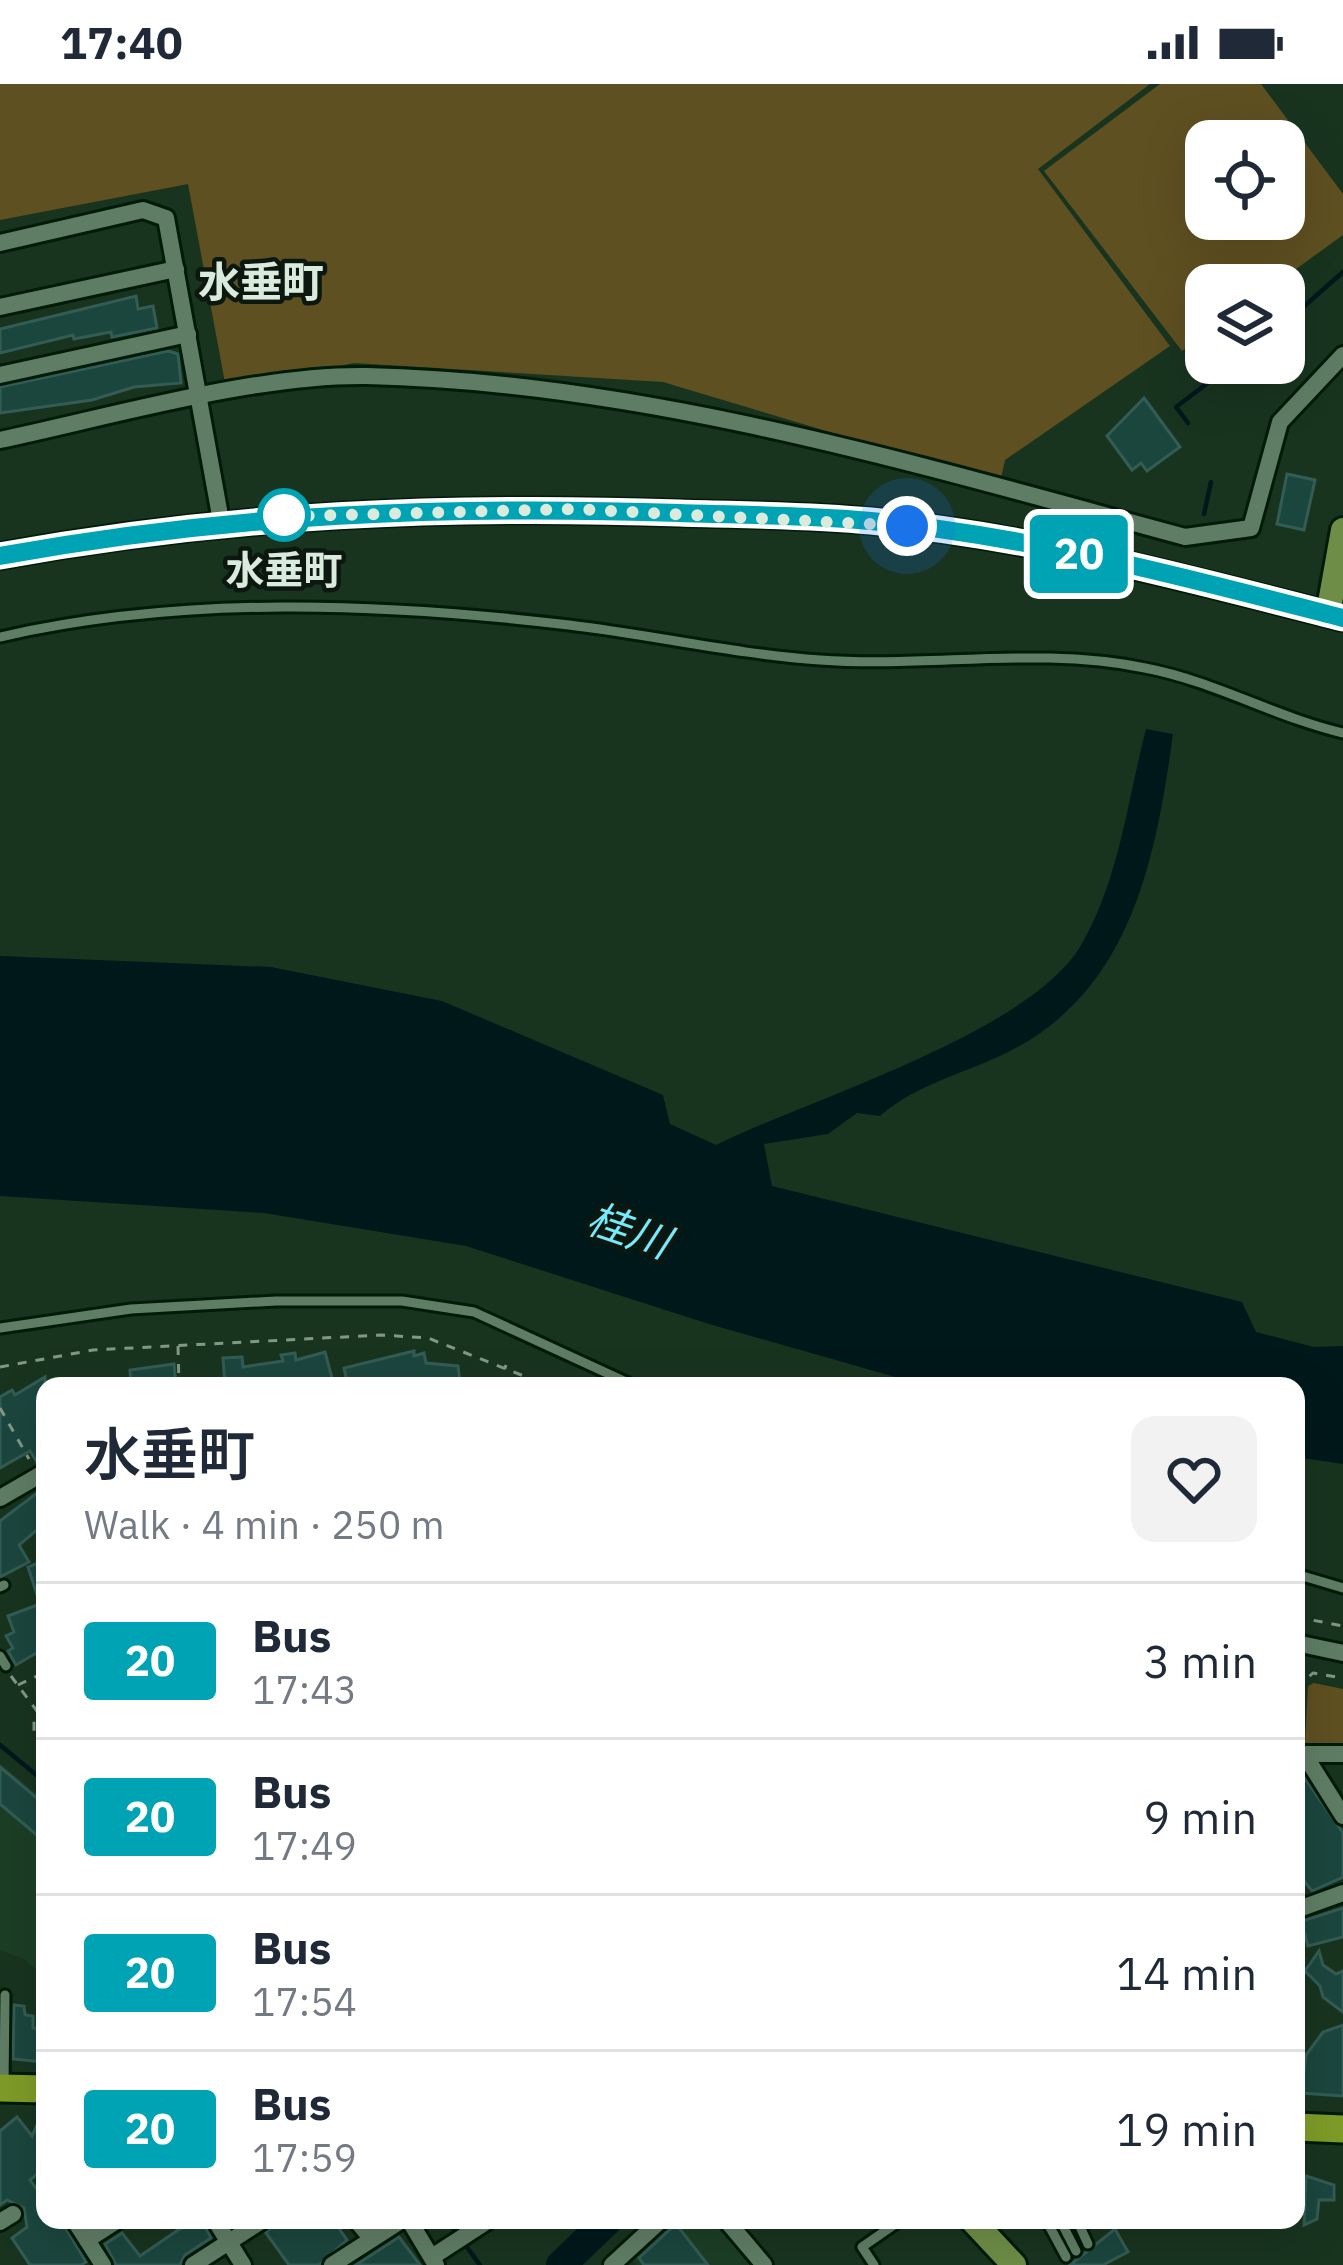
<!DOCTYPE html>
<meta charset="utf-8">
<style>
body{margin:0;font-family:"IBM Plex Sans","Noto Sans JP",sans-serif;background:#f2f2f3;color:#1f2937;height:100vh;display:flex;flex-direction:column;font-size:45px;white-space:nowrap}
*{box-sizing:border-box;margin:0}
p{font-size:39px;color:#747a83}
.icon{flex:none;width:66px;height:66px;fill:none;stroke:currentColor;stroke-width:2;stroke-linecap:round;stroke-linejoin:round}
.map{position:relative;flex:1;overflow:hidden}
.panel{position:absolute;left:36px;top:1293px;width:1269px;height:852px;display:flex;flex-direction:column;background:#fff;border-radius:24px;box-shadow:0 12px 48px #0002}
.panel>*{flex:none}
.badge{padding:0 24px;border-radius:9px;font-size:42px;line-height:78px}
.tools{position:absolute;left:1185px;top:36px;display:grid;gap:24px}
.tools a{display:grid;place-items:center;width:120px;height:120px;border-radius:24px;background:#fff;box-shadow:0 12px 48px #0002;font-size:60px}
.you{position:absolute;width:60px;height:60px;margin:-30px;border:9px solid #fff;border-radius:50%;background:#1a73e8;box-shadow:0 0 0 18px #1a73e833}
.map>.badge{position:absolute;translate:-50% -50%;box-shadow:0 0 0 6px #fff}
.round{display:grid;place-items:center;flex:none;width:126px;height:126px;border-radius:24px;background:#f2f2f3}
.summary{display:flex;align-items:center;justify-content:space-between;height:204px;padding:0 48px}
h1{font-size:57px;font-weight:600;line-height:90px}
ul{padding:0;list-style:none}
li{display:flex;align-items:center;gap:36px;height:156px;padding:0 48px;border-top:3px solid #e0e1e3}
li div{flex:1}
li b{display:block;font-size:45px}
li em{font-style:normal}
li .badge{min-width:132px;font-weight:700;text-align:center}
.status{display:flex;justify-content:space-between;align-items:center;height:84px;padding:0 60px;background:#fff;direction:ltr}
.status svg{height:33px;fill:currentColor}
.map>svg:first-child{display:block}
.built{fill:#1c3e25}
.green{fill:#5f5021;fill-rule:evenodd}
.water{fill:#01181b}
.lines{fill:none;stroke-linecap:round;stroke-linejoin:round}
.stream{stroke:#01181b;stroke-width:4.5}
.river{stroke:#01181b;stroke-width:30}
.building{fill:#1b463e;stroke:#325c54;stroke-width:3}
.lane-casing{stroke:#011b08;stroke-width:15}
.street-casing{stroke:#011b08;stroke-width:22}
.secondary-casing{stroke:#011b08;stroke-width:30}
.primary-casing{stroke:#011b08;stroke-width:33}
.path{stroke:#829887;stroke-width:3;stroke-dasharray:9 9;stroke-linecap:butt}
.lane{stroke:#5f7d65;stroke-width:9}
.street{stroke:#5f7d65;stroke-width:16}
.secondary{stroke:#6e8d47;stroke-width:24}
.primary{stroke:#7e9c28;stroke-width:27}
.line-casing{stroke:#fff;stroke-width:27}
.line{stroke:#00a3b4;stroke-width:18}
.walk{stroke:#daeadd;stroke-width:12;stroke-dasharray:0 21.6}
.stop-dot{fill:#fff;stroke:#00a3b4;stroke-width:6}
.labels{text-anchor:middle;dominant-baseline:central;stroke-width:9;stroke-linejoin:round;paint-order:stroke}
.stop-label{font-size:39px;font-weight:bold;fill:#daeadd;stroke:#0c180f}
.neighbourhood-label{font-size:42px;font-weight:bold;fill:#daeadd;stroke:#0c180f}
.water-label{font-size:42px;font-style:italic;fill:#76e9fa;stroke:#0c180f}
</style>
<div class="status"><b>17:40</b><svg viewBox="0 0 49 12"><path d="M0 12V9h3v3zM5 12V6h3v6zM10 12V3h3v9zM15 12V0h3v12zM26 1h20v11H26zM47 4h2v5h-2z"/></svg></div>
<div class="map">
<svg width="1343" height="2181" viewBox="0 0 1343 2181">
<rect width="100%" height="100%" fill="#18341f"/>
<g class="built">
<polygon points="0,1679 45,1717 45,1893 24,1875 0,1866"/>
<polygon points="664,2136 717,2136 751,2181 636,2181 627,2169"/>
</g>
<g class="green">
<polygon points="0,0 1150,0 1038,85 1170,262 1005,376 1000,399 663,298 354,279 226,304 188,100 0,136"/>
<path d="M1160,0h101l82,110v41l-69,50h-68v49l-24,17 -138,-180zM1284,57v78h-78v-78z"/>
<polygon points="1314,1599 1343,1605 1343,1662 1305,1661 1308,1602"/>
</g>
<path class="water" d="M1146,645l27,5c-17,123 -41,254 -161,316 -44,23 -95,33 -132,66l-23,-3 -29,21 -64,10 8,42 470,116 14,30 58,15 29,-1v118l-47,-7v-71h-369l-218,-62 -243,-78 -202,-33 -264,-17v-240l271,11 171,34 221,94 7,29 46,21c96,-47 310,-111 364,-198 39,-66 47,-145 66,-218z"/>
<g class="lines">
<g class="stream">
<polyline points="1284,240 1343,188"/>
<polyline points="1188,339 1176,323 1234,279"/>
<polyline points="1204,430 1211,398"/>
<polyline points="0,1661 45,1698"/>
<polyline points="447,2136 480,2181"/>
</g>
<polyline class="river" points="561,2181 608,2136"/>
</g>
<g class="building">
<polygon points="136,212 138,225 153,222 157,244 112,253 111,248 74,255 73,251 0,269 0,245"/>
<polygon points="168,267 178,270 181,299 134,303 92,316 0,329 0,303"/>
<polygon points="1144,314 1180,363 1147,387 1141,379 1132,386 1107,352"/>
<polygon points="1287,390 1315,396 1304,446 1277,440"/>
<polygon points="414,1267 414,1272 424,1269 426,1279 458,1282 460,1298 408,1302 407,1295 348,1302 344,1284"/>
<polygon points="325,1268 332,1294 303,1302 225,1302 223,1274 242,1273 243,1283 283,1277 281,1271 295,1269 296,1276"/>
<polygon points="174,1280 176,1302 131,1302 130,1286"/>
<polygon points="45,1293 45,1375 37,1378 30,1367 0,1384 0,1313 12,1306 15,1311"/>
<polygon points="45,1403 45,1439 19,1461 29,1478 0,1493 0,1437"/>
<polygon points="45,1476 45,1564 16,1581 8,1567 13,1564 6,1552 14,1548 8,1532 40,1520 28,1483"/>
<polygon points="0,1683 45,1721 45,1758 0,1720"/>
<polygon points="1297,1683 1343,1749 1343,1793 1312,1807 1296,1787"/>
<polygon points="1343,1824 1343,1853 1308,1862 1305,1851 1296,1858 1296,1839"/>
<polygon points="1319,1867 1323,1881 1336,1890 1343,1887 1343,1928 1323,1913 1320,1902 1305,1887"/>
<polygon points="14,1921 24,1922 25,1931 33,1932 33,1944 43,1945 44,1978 13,1975"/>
<polygon points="1343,1941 1343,2012 1301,2009 1306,1971 1323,1948"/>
<polygon points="45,2023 45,2084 30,2096 45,2117 45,2136 61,2136 86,2178 81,2181 30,2181 12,2154 27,2143 24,2124 7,2116 0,2121 0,2047 17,2033 32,2052"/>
<polygon points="1306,2092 1334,2101 1334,2116 1319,2116 1317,2135 1304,2141"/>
<polygon points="176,2136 202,2136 211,2154 185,2171 180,2181 116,2181 105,2160 122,2149 140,2172 181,2144"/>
<polygon points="276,2136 294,2136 299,2142 307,2136 333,2136 347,2156 319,2181 289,2181 266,2149"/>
<polygon points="676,2140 708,2181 644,2181 639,2174"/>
<polygon points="1115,2145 1128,2168 1103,2181 1070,2181"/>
<polygon points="399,2153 420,2181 356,2181"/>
</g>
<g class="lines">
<g class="lane-casing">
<g id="lane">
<path d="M0,553c183,-42 383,-34 569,-12 84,10 166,29 251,35 109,8 218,-14 325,8 69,13 130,49 198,65"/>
<polyline points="0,1244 131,1225 276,1217 402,1217 474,1228 635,1302"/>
<polyline points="1296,1490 1343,1504"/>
<polyline points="0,1503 4,1501"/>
<polyline points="0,1572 6,1582"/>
<polyline points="4,2002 5,1911"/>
<polyline points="1046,2136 1066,2173"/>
<polyline points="1060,2136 1076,2167"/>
<polyline points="1077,2136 1088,2160"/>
<polyline points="874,2181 862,2163 901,2136"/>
</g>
</g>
<g class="street-casing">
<g id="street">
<polyline points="0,159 143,126 166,134 221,437"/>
<polyline points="0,223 176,185"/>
<polyline points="0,291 188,250"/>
<path d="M0,356c109,-23 257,-66 367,-64 277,6 552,89 818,161l66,-9 29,-106 63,-67"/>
<polyline points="0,1414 45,1388"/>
<polyline points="1296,1559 1343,1569"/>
<polyline points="1296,1670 1343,1670"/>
<polyline points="1304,1670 1343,1732"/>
<polyline points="1296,1826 1343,1809"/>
<polyline points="74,2136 87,2156"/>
<polyline points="215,2136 243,2181"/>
<polyline points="356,2136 372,2155"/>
<polyline points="409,2136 436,2181"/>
<polyline points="726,2136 764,2181"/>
<polyline points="0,2138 13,2130"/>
<polyline points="432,2173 489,2136"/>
<polyline points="103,2181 87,2156 118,2136"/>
<polyline points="193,2181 263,2136"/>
<polyline points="332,2181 402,2136"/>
<polyline points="612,2181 661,2136"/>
</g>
</g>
<g class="secondary-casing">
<g id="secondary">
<path d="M0,472c227,-42 450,-51 680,-43 63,2 128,2 191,8 160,15 317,58 472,97"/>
<polyline points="1328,530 1343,446"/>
<polyline points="972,2136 1014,2181"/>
</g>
</g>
<g class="primary-casing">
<g id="primary">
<polyline points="0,2004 45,2005"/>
<polyline points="1296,2043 1343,2045"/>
</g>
</g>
<g class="path">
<polyline points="178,1262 179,1302"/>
<polyline points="0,1283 93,1266 381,1251 428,1254 549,1302"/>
<polyline points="499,1302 506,1281"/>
<polyline points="0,1324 29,1375"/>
<polyline points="1296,1533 1343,1542"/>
<polyline points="11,1592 42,1634"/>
<polyline points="18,1601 44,1589"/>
<polyline points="1296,1604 1313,1589 1343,1594"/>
<polyline points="45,1624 34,1636 34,1649 45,1662"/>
</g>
<use href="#lane" class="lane"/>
<use href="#street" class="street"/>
<use href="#secondary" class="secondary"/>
<use href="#primary" class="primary"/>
</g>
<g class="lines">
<g class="line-casing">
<path id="line" d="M0,472c229,-42 447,-51 680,-43 63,2 128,2 191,8 160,15 317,57 472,97"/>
</g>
<use href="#line" class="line"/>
<polyline class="walk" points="284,431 264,433 573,425 907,442"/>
</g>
<circle class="stop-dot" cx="284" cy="431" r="24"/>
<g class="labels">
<g class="stop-label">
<text x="284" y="485">水垂町</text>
</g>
<g class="neighbourhood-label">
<text x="261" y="197">水垂町</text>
</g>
<g class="water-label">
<text transform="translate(629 1146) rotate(19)">桂川</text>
</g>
</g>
</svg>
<div class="tools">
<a><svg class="icon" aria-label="locate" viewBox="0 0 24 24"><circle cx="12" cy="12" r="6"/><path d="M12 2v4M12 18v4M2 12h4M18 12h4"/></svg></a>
<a><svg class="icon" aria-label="layers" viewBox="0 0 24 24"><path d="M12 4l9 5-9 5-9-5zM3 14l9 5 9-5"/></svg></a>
</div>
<div class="you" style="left:907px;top:442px"></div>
<b class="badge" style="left:1079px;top:470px;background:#00a3b4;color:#fff">20</b>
<section class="panel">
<div class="summary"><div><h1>水垂町</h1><p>Walk · 4 min · 250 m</p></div><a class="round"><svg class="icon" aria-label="heart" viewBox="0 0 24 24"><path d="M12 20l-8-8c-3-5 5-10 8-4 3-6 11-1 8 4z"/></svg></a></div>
<ul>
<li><span class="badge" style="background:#00a3b4;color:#fff">20</span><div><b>Bus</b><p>17:43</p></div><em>3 min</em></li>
<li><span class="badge" style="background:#00a3b4;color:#fff">20</span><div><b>Bus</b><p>17:49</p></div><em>9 min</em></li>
<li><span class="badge" style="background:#00a3b4;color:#fff">20</span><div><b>Bus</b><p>17:54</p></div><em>14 min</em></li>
<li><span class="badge" style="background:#00a3b4;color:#fff">20</span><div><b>Bus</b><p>17:59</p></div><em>19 min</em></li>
</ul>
</section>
</div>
